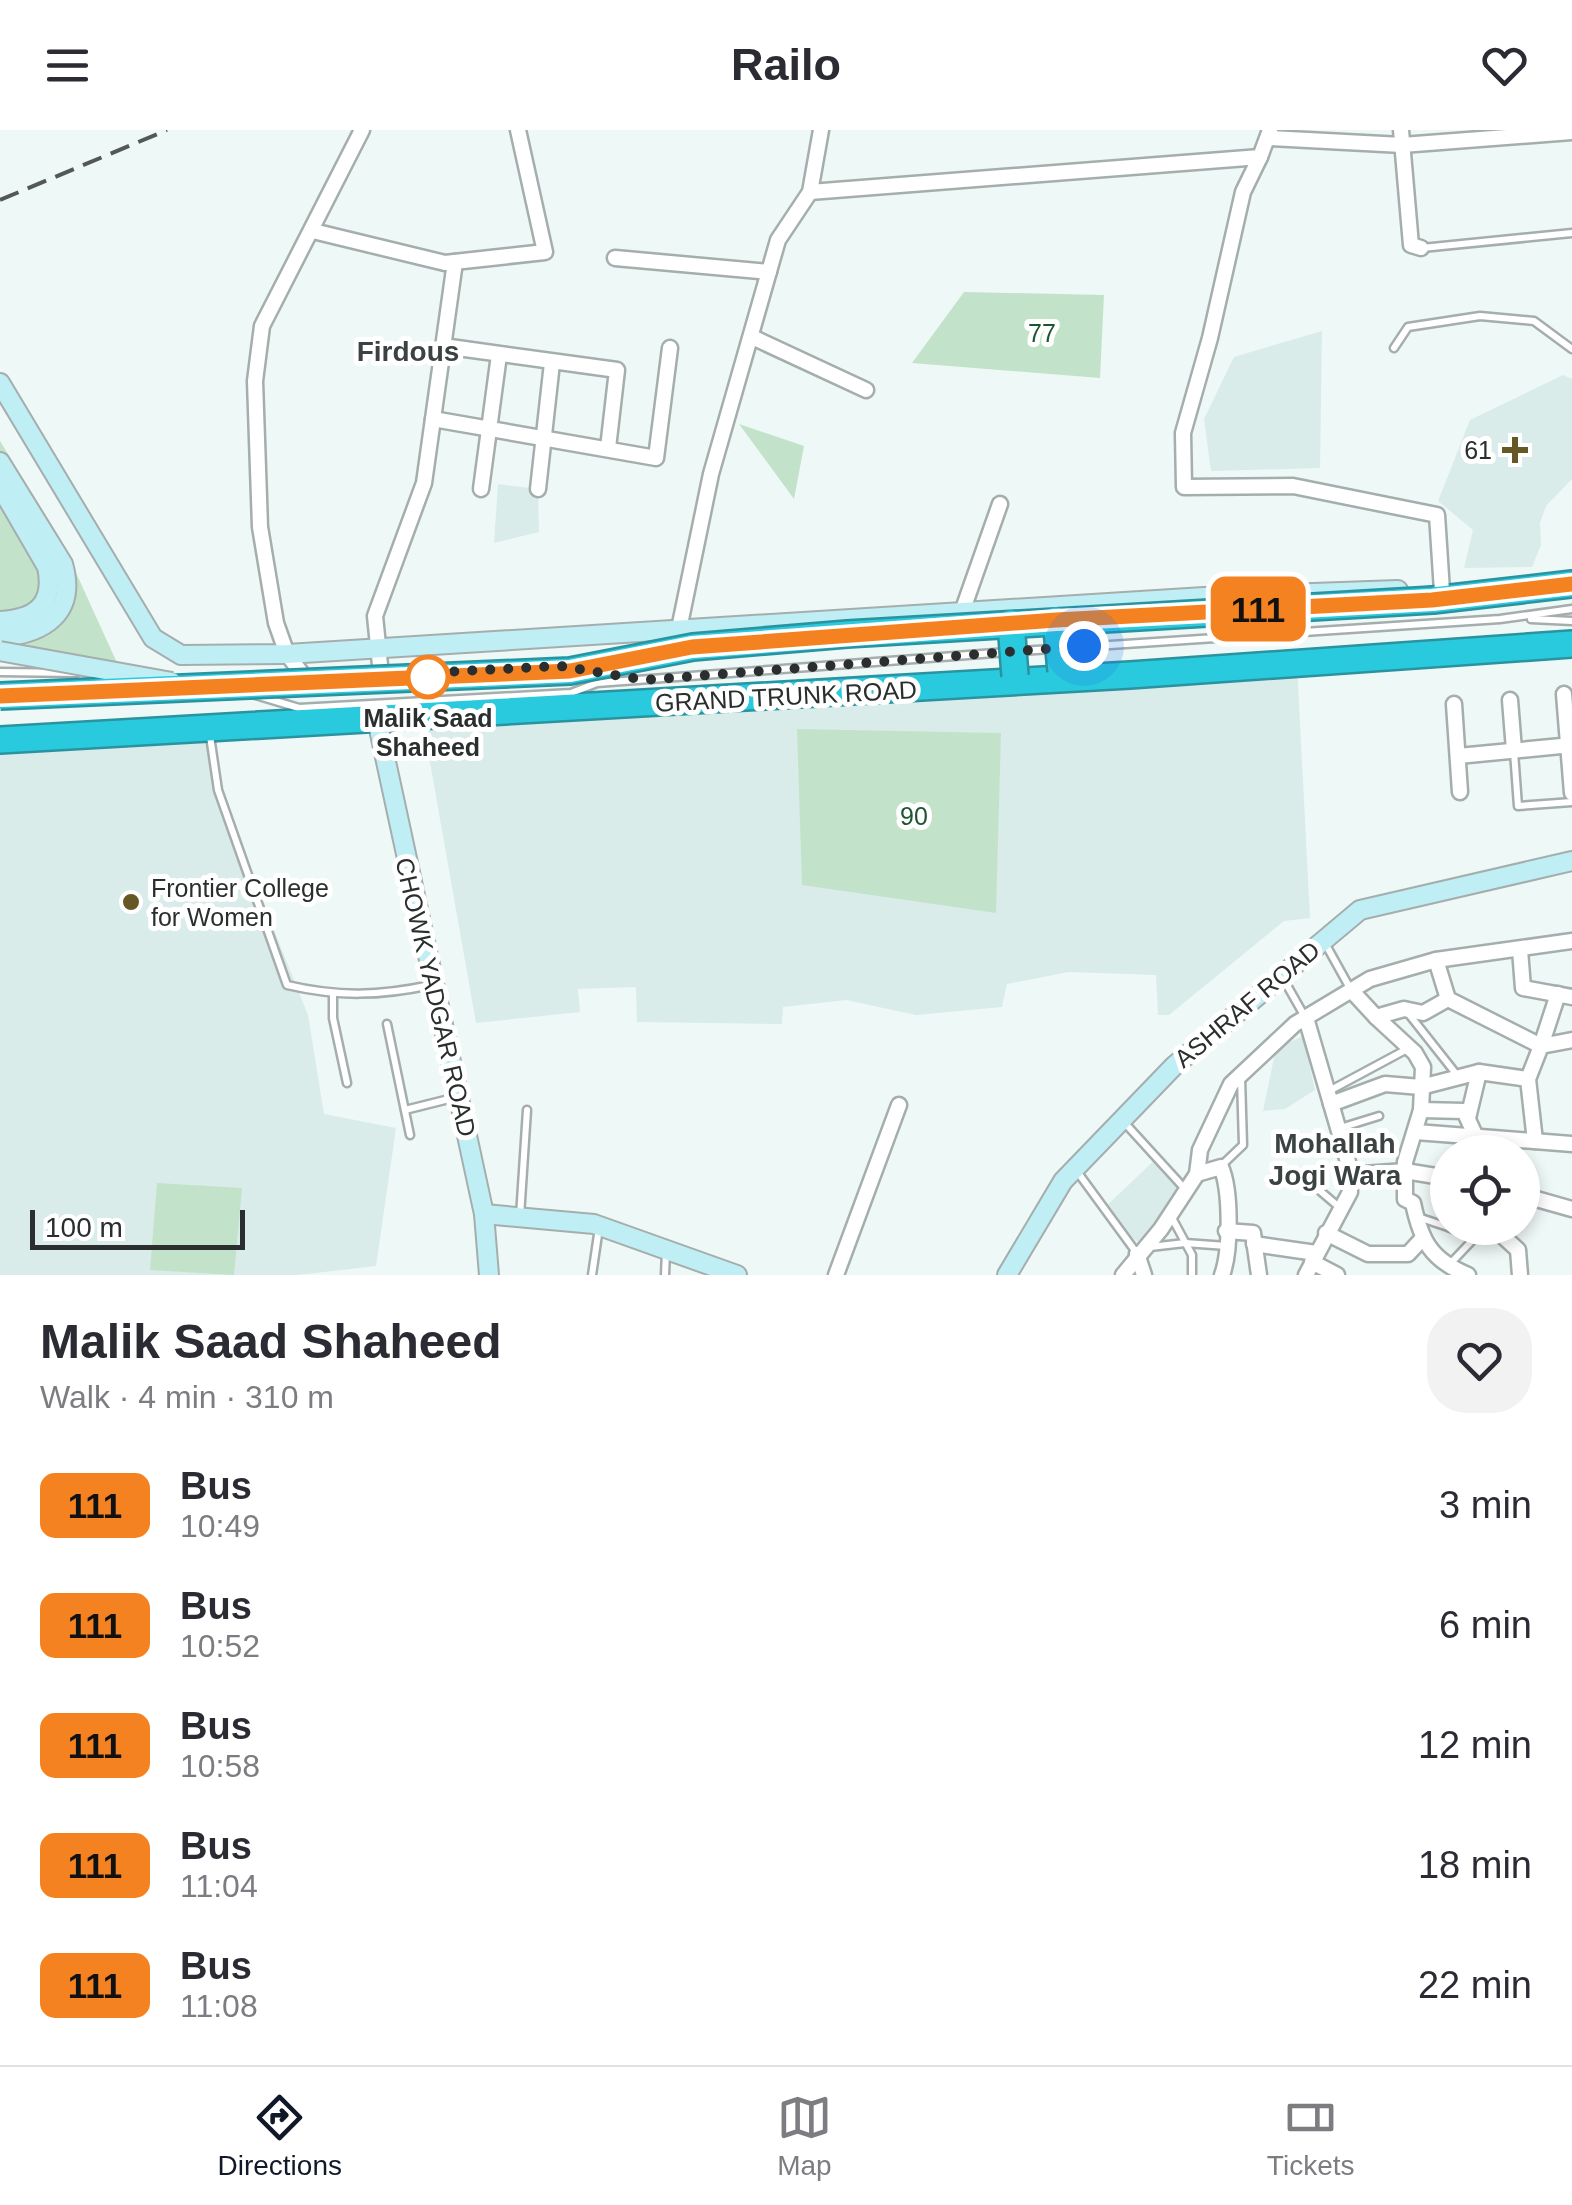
<!DOCTYPE html>
<meta charset="utf-8">
<style>
body{margin:0;font-family:Arial,sans-serif;background:#f2f2f3;color:#2b2b33;height:100vh;display:flex;flex-direction:column;font-size:38px;white-space:nowrap}
*{box-sizing:border-box;margin:0}
p{font-size:32px;color:#7c7c81}
.icon{flex:none;width:55px;height:55px;fill:none;stroke:currentColor;stroke-width:2;stroke-linecap:round;stroke-linejoin:round}
.map{position:relative;height:1145px;overflow:hidden}
.panel{display:flex;flex-direction:column;background:#fff;flex:1}
.panel>*{flex:none}
.badge{padding:0 20px;border-radius:15px;font-size:35px;line-height:65px}
.controls{position:absolute;left:1430px;top:1005px;display:grid;gap:20px}
.controls a{display:grid;place-items:center;width:110px;height:110px;border-radius:50%;background:#fff;box-shadow:0 5px 15px #0003;font-size:50px}
.scale{position:absolute;left:30px;bottom:25px;width:215px;box-sizing:border-box;padding-left:10px;border:5px solid #2b2e2e;border-top:0;font-size:28px;line-height:35px;white-space:nowrap;color:#2b2e2e;-webkit-text-stroke:8px #fff;paint-order:stroke}
.you{position:absolute;width:50px;height:50px;margin:-25px;border:8px solid #fff;border-radius:50%;background:#1a73e8;box-shadow:0 0 0 15px #1a73e833}
.map>.badge{position:absolute;translate:-50% -50%;box-shadow:0 0 0 5px #fff}
.round{display:grid;place-items:center;flex:none;width:105px;height:105px;border-radius:40px;background:#f2f2f3}
.overview{display:flex;align-items:center;justify-content:space-between;height:170px;padding:0 40px}
h1{font-size:48px;font-weight:700;line-height:75px}
ul{padding:0;list-style:none}
li{display:flex;align-items:center;gap:30px;height:120px;padding:0 40px}
li div{flex:1}
li b{display:block;font-size:38px}
li em{font-style:normal}
li .badge{min-width:110px;font-weight:700;text-align:center}
header{display:flex;justify-content:space-between;align-items:center;height:130px;padding:0 40px;background:#fff;font-size:45px;font-weight:700}
.menu{display:flex;justify-content:space-around;align-items:center;height:140px;border-top:2px solid #e1e1e2;background:#fff;font-size:28px;color:#7c7c81}
.menu a{display:grid;justify-items:center;gap:5px}
.menu .on{color:#111827}
.map>svg:first-child{display:block}
.built{fill:#d9ecea}
.green{fill:#c2e3ca}
.lines{fill:none;stroke-linecap:round;stroke-linejoin:round}
.lane-casing{stroke:#a5aead;stroke-width:11}
.street-casing{stroke:#a5aead;stroke-width:19}
.secondary-casing{stroke:#a5aead;stroke-width:22}
.highway-casing{stroke:#2a93a0;stroke-width:30}
.lane{stroke:#fff;stroke-width:6}
.street{stroke:#fff;stroke-width:14}
.secondary{stroke:#bfeff5;stroke-width:18}
.highway{stroke:#2acade;stroke-width:25}
.rail{stroke:#535757;stroke-width:4;stroke-dasharray:20 10;stroke-linecap:butt}
.secondary-bridge-casing{stroke:#a5aead;stroke-width:22;stroke-linecap:butt}
.highway-bridge-casing{stroke:#2a93a0;stroke-width:30;stroke-linecap:butt}
.secondary-bridge{stroke:#bfeff5;stroke-width:18}
.highway-bridge{stroke:#2acade;stroke-width:25}
.line-casing{stroke:#fff;stroke-width:22}
.line{stroke:#f58220;stroke-width:15}
.walk{stroke:#2b2e2e;stroke-width:10;stroke-dasharray:0 18}
.poi-dot{fill:#655825;stroke:#fff;stroke-width:4}
.stop-dot{fill:#fff;stroke:#f58220;stroke-width:5}
.labels{text-anchor:middle;dominant-baseline:central;stroke-width:10;stroke-linejoin:round;paint-order:stroke}
.park-label{font-size:25px;fill:#1d5431;stroke:#fff}
.poi-label{font-size:25px;fill:#2b2e2e;stroke:#fff;text-anchor:end}
.street-label{font-size:25px;fill:#2b2e2e;stroke:#fff}
.stop-label{font-size:25px;font-weight:bold;fill:#2b2e2e;stroke:#fff}
.neighbourhood-label{font-size:28px;font-weight:bold;fill:#3b4342;stroke:#fff}
</style>
<header><svg class="icon" aria-label="menu" viewBox="0 0 24 24"><path d="M4 6h16M4 12h16M4 18h16"/></svg>Railo<svg class="icon" aria-label="heart" viewBox="0 0 24 24"><path d="M12 20l-8-8c-3-5 5-10 8-4 3-6 11-1 8 4z"/></svg></header>
<div class="map">
<svg width="1572" height="1145" viewBox="0 0 1572 1145">
<rect width="100%" height="100%" fill="#eef8f7"/>
<g class="built">
<polygon points="1322,201 1320,338 1211,341 1204,289 1234,227"/>
<polygon points="1563,245 1572,249 1572,349 1546,376 1540,393 1541,415 1532,437 1464,438 1473,400 1438,371 1470,290"/>
<polygon points="498,354 538,359 539,402 494,413"/>
<polygon points="1297,534 1310,788 1284,791 1169,885 1158,885 1156,845 1069,842 1007,854 1002,877 916,885 846,870 783,877 782,894 637,892 636,857 578,859 580,882 476,893 422,587"/>
<polygon points="209,600 218,660 308,885 324,984 396,998 376,1136 298,1145 0,1145 0,605"/>
<polygon points="1303,906 1315,960 1285,979 1263,981 1276,918"/>
<polygon points="1160,1025 1191,1061 1138,1112 1100,1082"/>
</g>
<g class="green">
<polygon points="964,162 1104,165 1100,248 912,233"/>
<polygon points="739,294 804,316 794,369"/>
<polygon points="0,311 62,412 118,535 0,523"/>
<polygon points="797,599 1001,603 996,783 802,755"/>
<polygon points="157,1053 242,1058 234,1145 150,1140"/>
</g>
<g class="lines">
<g class="lane-casing">
<g id="lane">
<polyline points="1422,118 1572,103"/>
<polyline points="1394,218 1408,197 1480,186 1534,191 1572,219"/>
<polyline points="1531,489 1572,491"/>
<polyline points="1065,518 1500,489 1572,479"/>
<polyline points="1020,521 1052,519"/>
<polyline points="0,542 76,543"/>
<polyline points="252,564 299,578 571,563 597,553 1008,522"/>
<path d="M210,606l8,54 69,195c51,12 93,11 144,0"/>
<polyline points="1514,622 1518,676 1572,672"/>
<polyline points="1326,815 1351,860"/>
<polyline points="1284,850 1305,887"/>
<polyline points="333,865 333,888 347,953"/>
<polyline points="1408,883 1457,945"/>
<polyline points="387,894 410,1005"/>
<polyline points="1329,961 1409,918"/>
<polyline points="405,980 457,967"/>
<polyline points="1123,991 1185,1059"/>
<polyline points="1340,998 1379,986"/>
<polyline points="1221,1036 1243,1015 1241,948"/>
<polyline points="1076,1040 1136,1122"/>
<polyline points="1298,1042 1339,1077"/>
<polyline points="520,1086 527,980"/>
<polyline points="1171,1086 1192,1125 1192,1145"/>
<polyline points="1418,1087 1448,1097"/>
<polyline points="1450,1098 1475,1106"/>
<polyline points="1150,1117 1185,1113 1227,1116"/>
<polyline points="1449,1135 1484,1098"/>
<polyline points="592,1145 599,1098"/>
<polyline points="665,1145 666,1121"/>
</g>
</g>
<g class="street-casing">
<g id="street">
<polyline points="1401,0 1411,115 1421,118"/>
<polyline points="1270,8 1402,15 1572,2"/>
<polyline points="1260,27 1243,62 1210,208 1183,303 1184,357 1293,356 1437,385 1442,461"/>
<polyline points="810,62 1260,27 1270,0"/>
<polyline points="313,101 445,133 545,122 518,0"/>
<polyline points="615,128 769,142"/>
<polyline points="752,207 866,260"/>
<polyline points="443,216 617,240 608,318"/>
<polyline points="433,289 656,328 670,218"/>
<polyline points="481,359 499,225"/>
<polyline points="538,359 552,233"/>
<polyline points="962,482 1000,374"/>
<polyline points="679,499 711,344 778,110 810,62 821,0"/>
<polyline points="381,545 375,486 424,353 455,132"/>
<polyline points="306,549 287,524 276,493 260,397 255,251 262,196 362,0"/>
<polyline points="1564,564 1572,663"/>
<polyline points="1510,570 1514,620"/>
<polyline points="1454,574 1460,662"/>
<polyline points="1458,626 1572,615"/>
<polyline points="1520,820 1523,858 1572,867"/>
<polyline points="1436,830 1448,869 1541,916 1558,864"/>
<polyline points="1351,860 1376,887 1404,879 1423,883 1448,869"/>
<path d="M1376,887l39,36 8,14 -2,43 -16,52v37l8,4c8,38 18,57 55,72"/>
<polyline points="1331,974 1385,954 1421,957 1479,942 1528,949"/>
<polyline points="1421,980 1464,981 1483,1022"/>
<polyline points="1468,988 1479,942"/>
<polyline points="1416,1002 1572,1014"/>
<polyline points="1535,1011 1528,949 1541,916 1572,910"/>
<path d="M1197,1044l24,-7c10,23 10,84 1,108"/>
<polyline points="1350,1045 1405,1041 1448,1048"/>
<polyline points="1522,1065 1572,1079"/>
<polyline points="1494,1098 1518,1120 1520,1145"/>
<polyline points="1226,1101 1253,1103 1259,1145"/>
<polyline points="1326,1103 1368,1124 1408,1124 1421,1110"/>
<polyline points="1254,1114 1316,1123"/>
<polyline points="1137,1124 1144,1145"/>
<polyline points="1312,1132 1337,1145"/>
<polyline points="836,1145 899,975"/>
<polyline points="1123,1145 1161,1099 1197,1044 1200,1020 1231,954 1295,894 1370,849 1436,830 1572,811"/>
<polyline points="1306,1145 1350,1062 1348,1032 1306,888"/>
</g>
</g>
<g class="secondary-casing">
<g id="secondary">
<polyline points="0,253 153,508 181,525 287,524 1204,467 1398,460"/>
<path d="M0,332l63,102c14,49 -19,70 -63,73"/>
<path d="M0,356l47,81c8,38 -12,52 -47,54"/>
<polyline points="377,590 484,1084 489,1145"/>
<polyline points="484,1084 594,1094 737,1145"/>
<polyline points="1007,1145 1063,1051 1174,936 1360,780 1572,731"/>
</g>
</g>
<g class="highway-casing">
<g id="highway">
<polyline points="1433,470 1572,454"/>
<polyline points="0,610 1130,545 1572,514"/>
</g>
</g>
<use href="#lane" class="lane"/>
<use href="#street" class="street"/>
<use href="#secondary" class="secondary"/>
<use href="#highway" class="highway"/>
<polyline class="rail" points="0,70 167,0"/>
<g class="secondary-bridge-casing">
<polyline id="secondary-bridge" points="0,521 172,552"/>
</g>
<g class="highway-bridge-casing">
<g id="highway-bridge">
<polyline points="1056,490 1061,541"/>
<polyline points="1011,493 1015,546"/>
<polyline points="0,566 570,541 693,517 847,504 1433,470"/>
</g>
</g>
<use href="#secondary-bridge" class="secondary-bridge"/>
<use href="#highway-bridge" class="highway-bridge"/>
</g>
<g class="lines">
<g class="line-casing">
<polyline id="line" points="0,566 570,541 692,517 1056,490 1432,470 1572,454"/>
</g>
<use href="#line" class="line"/>
<polyline class="walk" points="428,547 424,543 560,536 645,550 1084,516"/>
</g>
<g class="poi-dot">
<path d="M1510 305h10v10h10v10h-10v10h-10v-10h-10v-10h10z"/>
<circle cx="131" cy="772" r="10"/>
</g>
<circle class="stop-dot" cx="428" cy="547" r="20"/>
<g class="labels">
<g class="park-label">
<text x="1042" y="203">77</text>
<text x="914" y="686">90</text>
</g>
<g class="poi-label">
<text x="1492" y="320">61</text>
<text x="151" y="758" text-anchor="start">Frontier College<tspan x="151" dy="29">for Women</tspan></text>
</g>
<g class="street-label">
<text transform="translate(786 566) rotate(-3)">GRAND TRUNK ROAD</text>
<text transform="translate(436 867) rotate(77)">CHOWK YADGAR ROAD</text>
<text transform="translate(1247 874) rotate(-40)">ASHRAF ROAD</text>
</g>
<g class="stop-label">
<text x="428" y="588">Malik Saad<tspan x="428" dy="29">Shaheed</tspan></text>
</g>
<g class="neighbourhood-label">
<text x="408" y="221">Firdous</text>
<text x="1335" y="1013">Mohallah<tspan x="1335" dy="32">Jogi Wara</tspan></text>
</g>
</g>
</svg>
<div class="controls">
<a><svg class="icon" aria-label="locate" viewBox="0 0 24 24"><circle cx="12" cy="12" r="6"/><path d="M12 2v4M12 18v4M2 12h4M18 12h4"/></svg></a>
</div>
<div class="scale">100 m</div>
<div class="you" style="left:1084px;top:516px"></div>
<b class="badge" style="left:1258px;top:479px;background:#f58220;color:#111">111</b>
</div>
<section class="panel">
<div class="overview"><div><h1>Malik Saad Shaheed</h1><p>Walk · 4 min · 310 m</p></div><a class="round"><svg class="icon" aria-label="heart" viewBox="0 0 24 24"><path d="M12 20l-8-8c-3-5 5-10 8-4 3-6 11-1 8 4z"/></svg></a></div>
<ul>
<li><span class="badge" style="background:#f58220;color:#111">111</span><div><b>Bus</b><p>10:49</p></div><em>3 min</em></li>
<li><span class="badge" style="background:#f58220;color:#111">111</span><div><b>Bus</b><p>10:52</p></div><em>6 min</em></li>
<li><span class="badge" style="background:#f58220;color:#111">111</span><div><b>Bus</b><p>10:58</p></div><em>12 min</em></li>
<li><span class="badge" style="background:#f58220;color:#111">111</span><div><b>Bus</b><p>11:04</p></div><em>18 min</em></li>
<li><span class="badge" style="background:#f58220;color:#111">111</span><div><b>Bus</b><p>11:08</p></div><em>22 min</em></li>
</ul>
</section>
<nav class="menu">
<a class="on"><svg class="icon" aria-label="directions" viewBox="0 0 24 24"><path d="M12 3l9 9-9 9-9-9zM9 14v-3h6M13 9l2 2-2 2"/></svg>Directions</a>
<a><svg class="icon" aria-label="map" viewBox="0 0 24 24"><path d="M3 6l6-2 6 2 6-2v14l-6 2-6-2-6 2zM9 4v14M15 6v14"/></svg>Map</a>
<a><svg class="icon" aria-label="tickets" viewBox="0 0 24 24"><path d="M3 7h18v10H3zM15 7v10"/></svg>Tickets</a>
</nav>
